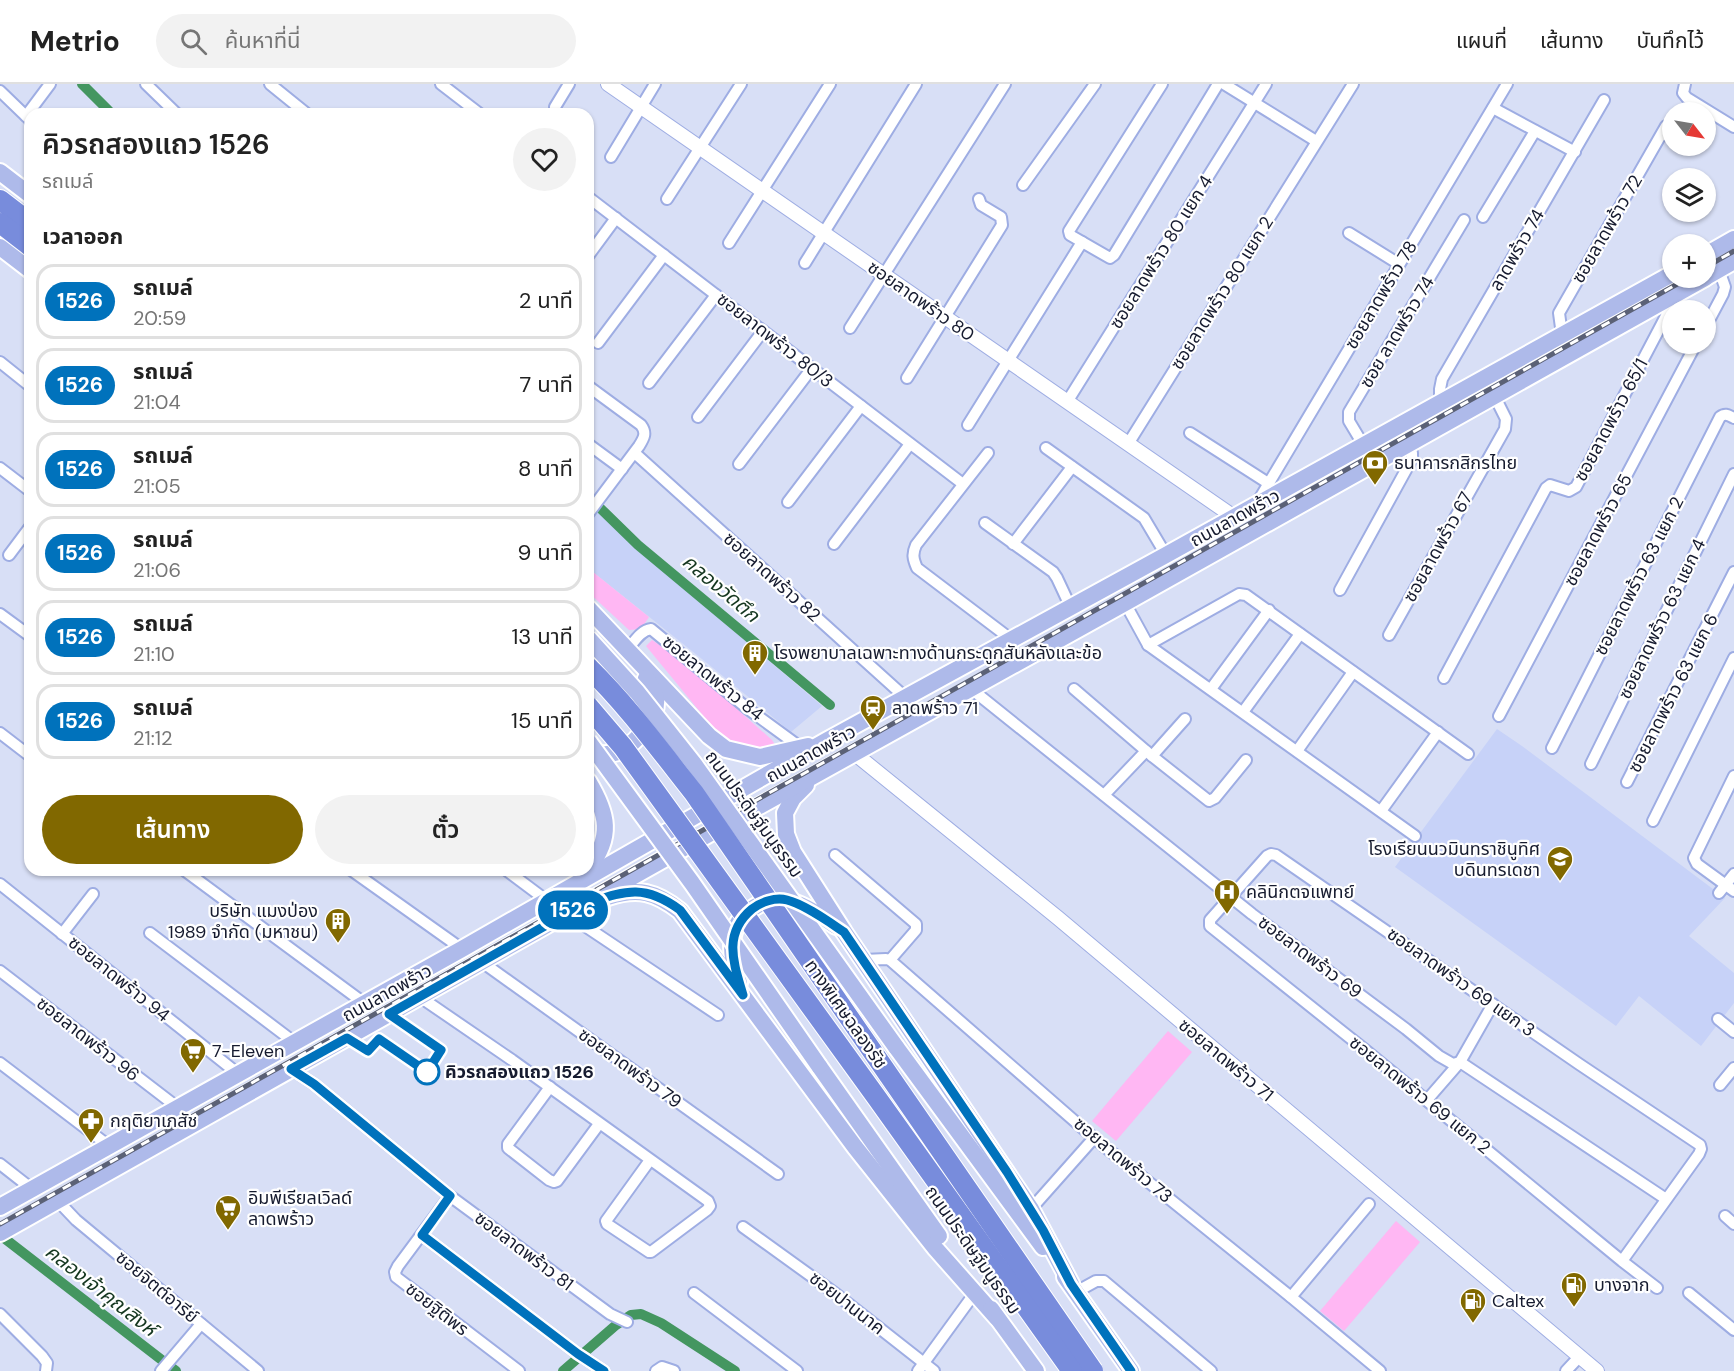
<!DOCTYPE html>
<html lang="th">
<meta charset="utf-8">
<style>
body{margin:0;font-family:"DM Sans","Noto Sans Thai",sans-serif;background:#f2f2f2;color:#222;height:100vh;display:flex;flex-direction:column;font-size:22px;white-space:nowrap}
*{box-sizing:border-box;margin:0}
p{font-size:20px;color:#767676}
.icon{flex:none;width:33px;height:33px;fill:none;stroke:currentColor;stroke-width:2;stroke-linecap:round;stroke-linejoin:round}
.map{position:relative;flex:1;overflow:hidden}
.details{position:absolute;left:24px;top:24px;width:570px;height:768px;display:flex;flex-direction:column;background:#fff;border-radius:18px;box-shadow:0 2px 4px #0004}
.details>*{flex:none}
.badge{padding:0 12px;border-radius:20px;font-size:21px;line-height:39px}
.needle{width:39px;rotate:121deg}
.tools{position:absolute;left:1662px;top:18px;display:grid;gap:12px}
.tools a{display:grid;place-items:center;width:54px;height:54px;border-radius:50%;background:#fff;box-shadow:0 2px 4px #0004;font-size:30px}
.map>.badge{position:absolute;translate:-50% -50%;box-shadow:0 0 0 3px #fff}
h2{padding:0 18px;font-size:22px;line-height:54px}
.round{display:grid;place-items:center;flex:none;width:63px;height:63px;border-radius:32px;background:#f2f2f2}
.headline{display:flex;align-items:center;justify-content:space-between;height:102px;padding:0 18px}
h1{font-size:28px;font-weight:600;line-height:45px}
.primary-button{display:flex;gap:12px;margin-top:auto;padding:12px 18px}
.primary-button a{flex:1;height:69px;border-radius:36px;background:#816800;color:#fff;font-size:24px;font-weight:600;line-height:69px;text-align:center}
.primary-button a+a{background:#f2f2f2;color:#222}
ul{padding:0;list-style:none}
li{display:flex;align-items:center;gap:18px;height:75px;margin:0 12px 9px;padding:0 6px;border:3px solid #e0e0e0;border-radius:18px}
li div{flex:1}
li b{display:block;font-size:22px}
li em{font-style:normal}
li .badge{min-width:66px;font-weight:700;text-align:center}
header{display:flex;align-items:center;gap:36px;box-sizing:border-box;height:84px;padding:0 30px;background:#fff;border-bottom:2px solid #e0e0e0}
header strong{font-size:28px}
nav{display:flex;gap:33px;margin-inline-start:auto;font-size:21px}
.search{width:420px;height:54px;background:#f2f2f2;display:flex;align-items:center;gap:15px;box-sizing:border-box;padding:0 21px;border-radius:33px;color:#767676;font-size:22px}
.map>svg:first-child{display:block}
.built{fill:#c7d2f8}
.green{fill:#ffb7f3}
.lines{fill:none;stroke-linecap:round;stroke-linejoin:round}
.canal{stroke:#449660;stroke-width:10}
.minor-casing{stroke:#9eade3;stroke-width:14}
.tertiary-casing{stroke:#9eade3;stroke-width:16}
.primary-casing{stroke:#fff;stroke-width:20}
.motorway-casing{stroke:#fff;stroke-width:22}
.minor{stroke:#fff;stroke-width:10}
.tertiary{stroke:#fff;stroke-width:14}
.primary{stroke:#aebaea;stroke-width:16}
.motorway{stroke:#788cdc;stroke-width:20}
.rail-casing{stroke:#5b6176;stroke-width:5}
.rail{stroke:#fff;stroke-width:3;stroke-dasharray:9;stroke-linecap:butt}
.primary-bridge-casing{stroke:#fff;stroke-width:20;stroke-linecap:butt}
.motorway-bridge-casing{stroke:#fff;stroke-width:22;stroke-linecap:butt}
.primary-bridge{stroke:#aebaea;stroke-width:16}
.motorway-bridge{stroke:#788cdc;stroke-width:20}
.line-casing{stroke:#fff;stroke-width:14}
.line{stroke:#0072bc;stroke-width:9}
.stop-dot{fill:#fff;stroke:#0072bc;stroke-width:3}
.labels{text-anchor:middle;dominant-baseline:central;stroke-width:4.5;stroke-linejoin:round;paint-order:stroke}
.street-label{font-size:18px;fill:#161b2f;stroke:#fff}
.poi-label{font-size:18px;fill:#161b2f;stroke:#fff;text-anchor:start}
.stop-label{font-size:18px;font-weight:bold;fill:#161b2f;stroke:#fff;text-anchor:start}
.water-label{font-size:20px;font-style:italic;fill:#153720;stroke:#fff}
</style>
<header>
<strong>Metrio</strong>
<div class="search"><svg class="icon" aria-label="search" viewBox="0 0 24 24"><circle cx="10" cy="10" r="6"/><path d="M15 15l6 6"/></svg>ค้นหาที่นี่</div>
<nav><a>แผนที่</a><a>เส้นทาง</a><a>บันทึกไว้</a></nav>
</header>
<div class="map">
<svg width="1734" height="1287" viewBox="0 0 1734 1287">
<rect width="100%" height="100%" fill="#d8dff6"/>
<g class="built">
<polygon points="598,427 631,460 822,622 791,648 702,575 588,484 588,441"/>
<polygon points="1497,645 1522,662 1725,814 1689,852 1734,889 1734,919 1701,962 1639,912 1616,942 1395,783"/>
</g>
<g class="green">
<polygon points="588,484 649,533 641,545 629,546 588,508"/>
<polygon points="652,556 682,576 772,656 776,662 766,667 732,661 719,651 646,562"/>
<polygon points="1168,947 1192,968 1116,1057 1092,1037"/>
<polygon points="1396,1137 1420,1158 1344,1247 1320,1227"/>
</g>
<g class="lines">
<g class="canal">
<polyline points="82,0 112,30"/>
<polyline points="588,415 600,424 638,461 830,621"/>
<polyline points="4,1154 176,1287"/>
<polyline points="563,1287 616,1241 631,1231 641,1230 661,1239 735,1287"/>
</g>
<g class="minor-casing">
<g id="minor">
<polyline points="146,0 177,30"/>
<polyline points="270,0 307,30"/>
<polyline points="441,0 480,30"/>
<polyline points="1162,0 1069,147 1070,151 1110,174 1114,171 1218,0"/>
<polyline points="1224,0 1316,57"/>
<polyline points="1685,0 1683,9 1687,14 1734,43"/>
<polyline points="0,7 30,36"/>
<polyline points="555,23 569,0"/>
<polyline points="1493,24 1575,68"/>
<polyline points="26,32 50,0"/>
<polyline points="611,73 655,0"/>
<polyline points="1023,101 1095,0"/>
<polyline points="588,113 963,400"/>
<polyline points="667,115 741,0"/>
<polyline points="1483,133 1535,47"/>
<polyline points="1349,149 1399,180"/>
<polyline points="729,159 830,0"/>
<polyline points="588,172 616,134"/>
<polyline points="805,179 916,0"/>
<polyline points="1706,242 1723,210 1725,203 1719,186"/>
<polyline points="850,244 1005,0"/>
<polyline points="1562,251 1559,229 1666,42"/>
<polyline points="598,259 664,171"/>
<polyline points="0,278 30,302"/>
<polyline points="907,294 1002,141 1001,133 981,121 979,115"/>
<polyline points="649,299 716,211"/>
<path d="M588,302l53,39c6,8 3,13 -2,21l-51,68"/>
<polyline points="1067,318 1266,0"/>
<polyline points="1440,319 1440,305 1442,295 1604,16"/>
<polyline points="698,333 763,247"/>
<polyline points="968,341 1082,158"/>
<polyline points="1190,349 1268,399"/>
<polyline points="588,360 622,385"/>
<polyline points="1128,360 1353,0"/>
<polyline points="1364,362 1349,337 1349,328 1464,136"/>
<polyline points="1046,364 1144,434 1166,471"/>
<path d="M988,369l-72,92c-4,9 -3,14 1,23l95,72"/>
<polyline points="638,372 906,614"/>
<polyline points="739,380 812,284"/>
<polyline points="0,384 30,407"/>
<polyline points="788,418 861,322"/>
<polyline points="1257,419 1507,0"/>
<polyline points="985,439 1053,488 1057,494 1071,524"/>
<polyline points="834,460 910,360"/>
<polyline points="1013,460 1072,383"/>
<polyline points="9,471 30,443"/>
<polyline points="1340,506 1412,375 1412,369 1407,360"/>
<polyline points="1125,519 1148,561 1415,752"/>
<polyline points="0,530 30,552"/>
<polyline points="1389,551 1505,345 1506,335 1494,311"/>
<polyline points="1148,561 1239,510 1246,511 1468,670"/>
<path d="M627,566c7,-8 14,-20 24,-21l97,80 52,38"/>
<polyline points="1444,594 1546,404 1550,401 1569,407 1576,403 1677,211"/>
<polyline points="970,604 1252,830 1406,945 1439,972 1453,980 1460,978 1666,1115"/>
<polyline points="1074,605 1152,672 1209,717 1215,714 1246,676"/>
<polyline points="1211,605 1269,526"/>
<polyline points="1243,628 1300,550"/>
<polyline points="1499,632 1696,260"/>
<polyline points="0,649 30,672"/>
<path d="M1552,664l168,-331c5,-4 8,-2 14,1"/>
<polyline points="1297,667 1353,588"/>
<polyline points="1152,672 1185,635"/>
<polyline points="1591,680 1734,390"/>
<polyline points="1734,692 1694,774 1697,780 1734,807"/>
<polyline points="1627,698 1734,488"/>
<polyline points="1104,711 1146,667"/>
<polyline points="1381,727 1438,648"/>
<polyline points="1653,737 1734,574"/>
<polyline points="835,771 916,840 916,846 890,876"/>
<polyline points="184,786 364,919"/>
<polyline points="351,786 462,865"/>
<polyline points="506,786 546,816"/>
<polyline points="0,800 237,989"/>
<polyline points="1719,809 1734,790"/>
<polyline points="567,830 718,931"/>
<polyline points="150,849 294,958"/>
<polyline points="62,850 93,810"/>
<polyline points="864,876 886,875 890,876 1094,1054 1291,1213 1380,1287"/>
<polyline points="482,878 778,1090"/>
<polyline points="0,887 177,1023"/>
<polyline points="420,913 512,976 708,1117 710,1122 707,1126 651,1168 649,1168 607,1140 606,1137 650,1076"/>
<polyline points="1718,935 1734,948"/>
<polyline points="0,979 109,1062"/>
<polyline points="291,985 314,1000 450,1112 610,1230 627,1238"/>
<polyline points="1720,1001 1734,984"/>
<polyline points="550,1003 508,1060 508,1064 549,1096 554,1098 557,1097 599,1040"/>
<polyline points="1427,1016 1460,978 1493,920"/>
<polyline points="0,1080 32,1105"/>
<polyline points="450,1112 398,1182 395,1188 396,1193 519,1287"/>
<polyline points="57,1116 76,1136 258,1287"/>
<polyline points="1031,1125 1094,1054"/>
<polyline points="1725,1132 1734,1140"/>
<polyline points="743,1143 836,1210 934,1287"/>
<polyline points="422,1151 578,1270 604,1287"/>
<polyline points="1622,1177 1699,1070 1701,1065 1700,1061 1579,980 1276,771 1271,770 1267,772 1210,836 1210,842 1364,965 1622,1177 1657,1204"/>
<polyline points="1076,1208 1096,1197 1104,1197 1211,1287"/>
<polyline points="694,1209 797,1287"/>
<polyline points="1689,1209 1734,1246"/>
<polyline points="1291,1213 1369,1120"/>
<polyline points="0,1230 42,1272 47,1279 46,1287"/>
<polyline points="161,1287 201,1240"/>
<polyline points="656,1287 662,1283 674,1287"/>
<polyline points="918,1287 974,1210"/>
<polyline points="1566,1287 1580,1272"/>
</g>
</g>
<g class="tertiary-casing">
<g id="tertiary">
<polyline points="608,0 1234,433"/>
<polyline points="854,669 1058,834 1597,1287"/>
</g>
</g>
<g class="primary-casing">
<g id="primary">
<polyline points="0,88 30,111"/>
<polyline points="0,163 30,186"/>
<polyline points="1706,171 1734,155"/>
<polyline points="1706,193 1734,177"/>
<polyline points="588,524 709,652 726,665 760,673 808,662"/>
<path d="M588,667c26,10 45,-4 59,-26 6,-9 10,-15 9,-26 -1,-8 -6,-15 -10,-21"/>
<path d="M588,697c20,33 25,56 0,88"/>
<polyline points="806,701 793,714 785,729 786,750 793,768 844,848 1031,1125 1071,1200"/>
<path d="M608,813c30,-10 48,-5 72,14l175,236 81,102 61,69"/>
<path d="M739,899c-4,-13 -10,-38 -5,-51 6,-20 32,-36 52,-32 15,3 37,17 50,26"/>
<polyline points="896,963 1043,1163"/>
<polyline points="819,982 939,1152"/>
<polyline points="0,1123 462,865 826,657 1166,471 1672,190"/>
<polyline points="0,1149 664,775 1125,519 1705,194"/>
<polyline points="1065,1193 1131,1287"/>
<polyline points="991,1225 1036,1287"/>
</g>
</g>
<g class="motorway-casing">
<g id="motorway">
<polyline points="0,116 30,139"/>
<polyline points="0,139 30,162"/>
</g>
</g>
<use href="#minor" class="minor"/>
<use href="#tertiary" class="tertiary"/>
<use href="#primary" class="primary"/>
<use href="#motorway" class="motorway"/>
<g class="rail-casing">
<g id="rail">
<polyline points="1706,183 1734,167"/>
<polyline points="0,1140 1688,194"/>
</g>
</g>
<use href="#rail" class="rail"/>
<g class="primary-bridge-casing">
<g id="primary-bridge">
<polyline points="588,554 637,608 694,680 896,963"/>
<polyline points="588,657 692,799 819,982"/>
</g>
</g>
<g class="motorway-bridge-casing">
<g id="motorway-bridge">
<path d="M588,583c39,38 72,83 106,126l399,578"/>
<polyline points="588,622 623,663 877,1014 1072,1287"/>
</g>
</g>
<use href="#primary-bridge" class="primary-bridge"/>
<use href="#motorway-bridge" class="motorway-bridge"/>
</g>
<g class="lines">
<g class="line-casing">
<path id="line" d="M604,1287l-26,-17 -156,-119 28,-39 -136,-112 -23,-15 56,-31 21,13 11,-12 48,33 14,-22 -52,-36 193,-109c41,-13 60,-23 98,5l63,85c-9,-31 -21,-61 9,-86 9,-7 23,-12 35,-9 17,4 42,22 57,32l163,240 36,58 28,54 60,87"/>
</g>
<use href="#line" class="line"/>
</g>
<defs>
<g id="bank-pin" transform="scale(1.35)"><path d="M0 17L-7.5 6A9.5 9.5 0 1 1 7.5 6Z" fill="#816800" stroke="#fff"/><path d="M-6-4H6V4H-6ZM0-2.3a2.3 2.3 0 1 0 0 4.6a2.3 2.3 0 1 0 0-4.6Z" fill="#fff"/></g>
<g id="building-pin" transform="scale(1.35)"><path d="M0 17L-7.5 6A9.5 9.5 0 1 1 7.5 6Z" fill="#816800" stroke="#fff"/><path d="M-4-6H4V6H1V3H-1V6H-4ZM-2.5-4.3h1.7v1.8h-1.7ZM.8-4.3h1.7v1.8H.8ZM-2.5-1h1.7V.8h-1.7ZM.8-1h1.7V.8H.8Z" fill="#fff"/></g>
<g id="station-pin" transform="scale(1.35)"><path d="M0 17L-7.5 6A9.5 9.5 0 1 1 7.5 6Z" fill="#816800" stroke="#fff"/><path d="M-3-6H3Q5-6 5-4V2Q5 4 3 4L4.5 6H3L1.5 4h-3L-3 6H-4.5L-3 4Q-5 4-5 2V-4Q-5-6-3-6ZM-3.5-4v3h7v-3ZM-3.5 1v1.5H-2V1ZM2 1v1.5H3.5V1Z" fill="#fff"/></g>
<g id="school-pin" transform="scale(1.35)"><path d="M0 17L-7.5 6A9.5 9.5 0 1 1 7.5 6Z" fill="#816800" stroke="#fff"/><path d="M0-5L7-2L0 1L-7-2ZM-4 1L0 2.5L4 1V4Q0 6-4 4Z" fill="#fff"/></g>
<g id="hospital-pin" transform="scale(1.35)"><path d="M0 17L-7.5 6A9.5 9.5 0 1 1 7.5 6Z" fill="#816800" stroke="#fff"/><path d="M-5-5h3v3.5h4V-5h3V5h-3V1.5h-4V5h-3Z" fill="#fff"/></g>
<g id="supermarket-pin" transform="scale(1.35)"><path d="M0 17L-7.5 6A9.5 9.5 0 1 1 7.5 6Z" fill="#816800" stroke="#fff"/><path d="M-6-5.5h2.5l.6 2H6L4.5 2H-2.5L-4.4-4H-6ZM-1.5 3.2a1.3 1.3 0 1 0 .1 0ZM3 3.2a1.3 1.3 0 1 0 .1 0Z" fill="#fff"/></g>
<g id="pharmacy-pin" transform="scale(1.35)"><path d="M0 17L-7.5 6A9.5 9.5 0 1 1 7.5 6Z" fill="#816800" stroke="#fff"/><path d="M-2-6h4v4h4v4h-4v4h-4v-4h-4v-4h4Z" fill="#fff"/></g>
<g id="fuel-pin" transform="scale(1.35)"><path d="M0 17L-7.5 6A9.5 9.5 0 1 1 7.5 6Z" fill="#816800" stroke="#fff"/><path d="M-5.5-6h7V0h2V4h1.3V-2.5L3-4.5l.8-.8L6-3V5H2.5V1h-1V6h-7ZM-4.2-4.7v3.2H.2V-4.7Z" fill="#fff"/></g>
</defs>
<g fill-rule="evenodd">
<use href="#bank-pin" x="1375" y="379"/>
<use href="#building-pin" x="755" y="569"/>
<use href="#station-pin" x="873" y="624"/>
<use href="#school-pin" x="1560" y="775"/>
<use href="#hospital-pin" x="1227" y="808"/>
<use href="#building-pin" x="338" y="837"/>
<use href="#supermarket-pin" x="193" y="967"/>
<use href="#pharmacy-pin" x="91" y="1037"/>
<use href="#supermarket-pin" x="228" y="1124"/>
<use href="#fuel-pin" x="1574" y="1201"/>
<use href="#fuel-pin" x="1473" y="1217"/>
</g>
<circle class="stop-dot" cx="427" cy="988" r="12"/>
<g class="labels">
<g class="street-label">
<text transform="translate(1607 145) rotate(-60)">ซอยลาดพร้าว 72</text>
<text transform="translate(1517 166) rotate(-60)">ลาดพร้าว 74</text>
<text transform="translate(1161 168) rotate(-58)">ซอยลาดพร้าว 80 แยก 4</text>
<text transform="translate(1222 209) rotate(-58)">ซอยลาดพร้าว 80 แยก 2</text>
<text transform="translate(1381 211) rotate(-59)">ซอยลาดพร้าว 78</text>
<text transform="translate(921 217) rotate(35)">ซอยลาดพร้าว 80</text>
<text transform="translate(1397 248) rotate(-59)">ซอย ลาดพร้าว 74</text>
<text transform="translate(775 256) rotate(38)">ซอยลาดพร้าว 80/3</text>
<text transform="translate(1611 336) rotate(-62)">ซอยลาดพร้าว 65/1</text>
<text transform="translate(1235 434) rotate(-29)">ถนนลาดพร้าว</text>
<text transform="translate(1598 446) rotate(-62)">ซอยลาดพร้าว 65</text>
<text transform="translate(1438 463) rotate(-61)">ซอยลาดพร้าว 67</text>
<text transform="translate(1639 492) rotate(-63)">ซอยลาดพร้าว 63 แยก 2</text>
<text transform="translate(772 493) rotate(42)">ซอยลาดพร้าว 82</text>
<text transform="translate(1662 535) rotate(-64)">ซอยลาดพร้าว 63 แยก 4</text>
<text transform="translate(713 594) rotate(39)">ซอยลาดพร้าว 84</text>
<text transform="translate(1673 609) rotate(-63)">ซอยลาดพร้าว 63 แยก 6</text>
<text transform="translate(811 670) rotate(-29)">ถนนลาดพร้าว</text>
<text transform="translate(754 730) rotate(54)">ถนนประดิษฐ์มนูธรรม</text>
<text transform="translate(1310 873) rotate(37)">ซอยลาดพร้าว 69</text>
<text transform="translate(119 895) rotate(39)">ซอยลาดพร้าว 94</text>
<text transform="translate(1461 898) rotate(35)">ซอยลาดพร้าว 69 แยก 3</text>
<text transform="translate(387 909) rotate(-29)">ถนนลาดพร้าว</text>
<text transform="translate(846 930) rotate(55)">ทางพิเศษฉลองรัช</text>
<text transform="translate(88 955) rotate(38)">ซอยลาดพร้าว 96</text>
<text transform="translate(1226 976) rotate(40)">ซอยลาดพร้าว 71</text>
<text transform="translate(630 984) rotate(36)">ซอยลาดพร้าว 79</text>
<text transform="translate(1420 1011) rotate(39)">ซอยลาดพร้าว 69 แยก 2</text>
<text transform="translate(1123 1076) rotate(40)">ซอยลาดพร้าว 73</text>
<text transform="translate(973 1166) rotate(55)">ถนนประดิษฐ์มนูธรรม</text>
<text transform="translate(524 1167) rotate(37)">ซอยลาดพร้าว 81</text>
<text transform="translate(157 1203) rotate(40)">ซอยจิตต์อารีย์</text>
<text transform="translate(847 1219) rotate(38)">ซอยปานนาค</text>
<text transform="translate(437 1225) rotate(38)">ซอยฐิติพร</text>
</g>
<g class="poi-label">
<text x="1394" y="379">ธนาคารกสิกรไทย</text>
<text x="774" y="569">โรงพยาบาลเฉพาะทางด้านกระดูกสันหลังและข้อ</text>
<text x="892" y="624">ลาดพร้าว 71</text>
<text x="1540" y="765" text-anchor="end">โรงเรียนนวมินทราชินูทิศ<tspan x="1540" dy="21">บดินทรเดชา</tspan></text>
<text x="1246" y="808">คลินิกตจแพทย์</text>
<text x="318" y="827" text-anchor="end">บริษัท แมงป่อง<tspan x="318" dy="21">1989 จำกัด (มหาชน)</tspan></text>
<text x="212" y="967">7-Eleven</text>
<text x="110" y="1037">กฤติยาเภสัช</text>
<text x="248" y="1114">อิมพีเรียลเวิลด์<tspan x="248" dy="21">ลาดพร้าว</tspan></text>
<text x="1594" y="1201">บางจาก</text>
<text x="1492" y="1217">Caltex</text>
</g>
<g class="stop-label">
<text x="445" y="988">คิวรถสองแถว 1526</text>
</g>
<g class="water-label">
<text transform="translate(721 504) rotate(40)">คลองวัดตึก</text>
<text transform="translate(101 1206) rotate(38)">คลองเจ้าคุณสิงห์</text>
</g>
</g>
</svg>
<div class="tools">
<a><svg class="needle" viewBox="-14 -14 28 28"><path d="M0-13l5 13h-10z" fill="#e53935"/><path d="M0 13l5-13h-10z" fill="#767676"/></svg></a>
<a><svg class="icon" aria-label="layers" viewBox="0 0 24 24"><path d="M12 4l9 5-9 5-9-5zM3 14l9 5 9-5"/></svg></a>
<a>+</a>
<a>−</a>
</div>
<b class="badge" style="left:573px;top:826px;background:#0072bc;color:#fff">1526</b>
<section class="details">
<div class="headline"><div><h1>คิวรถสองแถว 1526</h1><p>รถเมล์</p></div><a class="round"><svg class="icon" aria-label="heart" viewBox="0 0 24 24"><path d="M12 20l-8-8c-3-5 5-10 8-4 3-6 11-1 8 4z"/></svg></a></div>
<h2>เวลาออก</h2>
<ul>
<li><span class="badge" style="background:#0072bc;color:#fff">1526</span><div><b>รถเมล์</b><p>20:59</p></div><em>2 นาที</em></li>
<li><span class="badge" style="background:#0072bc;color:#fff">1526</span><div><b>รถเมล์</b><p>21:04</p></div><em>7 นาที</em></li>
<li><span class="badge" style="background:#0072bc;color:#fff">1526</span><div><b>รถเมล์</b><p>21:05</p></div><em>8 นาที</em></li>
<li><span class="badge" style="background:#0072bc;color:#fff">1526</span><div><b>รถเมล์</b><p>21:06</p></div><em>9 นาที</em></li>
<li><span class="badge" style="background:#0072bc;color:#fff">1526</span><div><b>รถเมล์</b><p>21:10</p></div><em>13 นาที</em></li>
<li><span class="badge" style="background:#0072bc;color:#fff">1526</span><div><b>รถเมล์</b><p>21:12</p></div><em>15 นาที</em></li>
</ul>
<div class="primary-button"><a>เส้นทาง</a><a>ตั๋ว</a></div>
</section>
</div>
